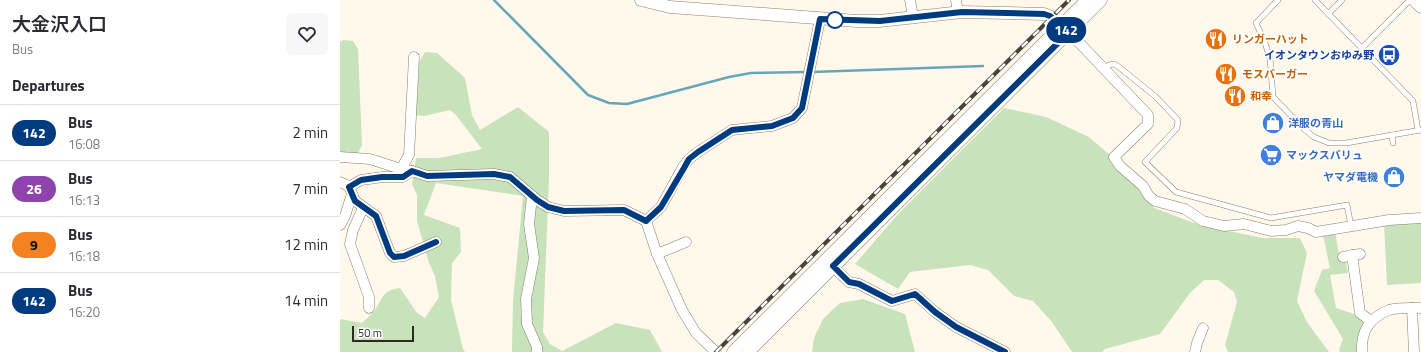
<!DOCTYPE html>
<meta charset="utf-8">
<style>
body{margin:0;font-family:"Titillium Web","Noto Sans JP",sans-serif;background:#f7f7f7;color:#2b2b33;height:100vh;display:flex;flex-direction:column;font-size:15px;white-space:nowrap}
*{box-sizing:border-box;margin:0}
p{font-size:13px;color:#7c7c81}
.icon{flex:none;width:22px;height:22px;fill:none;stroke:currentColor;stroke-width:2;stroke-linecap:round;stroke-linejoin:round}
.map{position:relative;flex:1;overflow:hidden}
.details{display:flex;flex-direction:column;background:#fff;width:340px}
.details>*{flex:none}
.badge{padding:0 8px;border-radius:13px;font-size:14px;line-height:26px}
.scale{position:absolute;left:12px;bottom:10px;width:62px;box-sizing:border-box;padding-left:4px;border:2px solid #2e2a22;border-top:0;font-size:11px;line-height:14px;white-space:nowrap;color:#2e2a22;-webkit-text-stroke:3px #fff;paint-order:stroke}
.map>.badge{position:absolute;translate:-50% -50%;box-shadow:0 0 0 2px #fff}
h2{padding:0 12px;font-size:15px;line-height:36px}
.round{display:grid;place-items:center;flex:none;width:42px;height:42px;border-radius:6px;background:#f7f7f7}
.headline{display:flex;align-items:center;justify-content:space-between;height:68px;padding:0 12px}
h1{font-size:19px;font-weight:600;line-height:30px}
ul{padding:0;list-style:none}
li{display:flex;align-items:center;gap:12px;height:56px;padding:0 12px;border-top:1px solid #e1e1e2}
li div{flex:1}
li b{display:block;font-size:15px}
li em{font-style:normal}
li .badge{min-width:44px;font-weight:700;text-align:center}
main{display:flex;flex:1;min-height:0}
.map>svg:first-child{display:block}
.green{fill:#c8e2bb}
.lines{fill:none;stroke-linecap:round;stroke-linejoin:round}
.stream{stroke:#66a6ba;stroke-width:2.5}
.service-casing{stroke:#897e6c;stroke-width:6}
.minor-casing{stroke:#897e6c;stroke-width:11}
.tertiary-casing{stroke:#897e6c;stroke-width:13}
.service{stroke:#fff;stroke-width:5}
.minor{stroke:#fff;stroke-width:10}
.tertiary{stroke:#fff;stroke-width:12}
.rail-casing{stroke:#48433b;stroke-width:4}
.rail{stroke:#fff;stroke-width:2.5;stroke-dasharray:8;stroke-linecap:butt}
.line-casing{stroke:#fff;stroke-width:9}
.line{stroke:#003b80;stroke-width:6}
.stop-dot{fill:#fff;stroke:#003b80;stroke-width:2}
.labels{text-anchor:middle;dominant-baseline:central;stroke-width:3.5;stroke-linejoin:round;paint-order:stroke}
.food-label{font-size:11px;font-weight:bold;fill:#c56008;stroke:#fff;text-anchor:start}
.transit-label{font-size:11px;font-weight:bold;fill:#164399;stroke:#fff;text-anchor:end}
.shop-label{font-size:11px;font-weight:bold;fill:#366cbe;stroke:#fff;text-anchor:start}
</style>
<main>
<section class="details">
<div class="headline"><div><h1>大金沢入口</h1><p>Bus</p></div><a class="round"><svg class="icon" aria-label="heart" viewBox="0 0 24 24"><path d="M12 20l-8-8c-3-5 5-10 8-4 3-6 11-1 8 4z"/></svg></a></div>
<h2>Departures</h2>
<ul>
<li><span class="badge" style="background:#003b80;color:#fff">142</span><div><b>Bus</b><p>16:08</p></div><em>2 min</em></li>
<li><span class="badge" style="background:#8e44ad;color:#fff">26</span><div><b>Bus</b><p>16:13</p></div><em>7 min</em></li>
<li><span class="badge" style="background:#f58220;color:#111">9</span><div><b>Bus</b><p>16:18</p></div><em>12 min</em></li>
<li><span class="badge" style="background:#003b80;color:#fff">142</span><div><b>Bus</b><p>16:20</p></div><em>14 min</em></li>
</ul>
</section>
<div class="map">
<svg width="1081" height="352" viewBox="0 0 1081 352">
<rect width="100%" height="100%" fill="#fff8eb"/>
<g class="green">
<polygon points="3,40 13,41 18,49 22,145 17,155 0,154 0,42"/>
<path d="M85,52l12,1 28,25 7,37 8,15 38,-23 31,25v46l-6,154 7,12 12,7 54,-28 34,7 12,22h-150l1,-51 10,-105 -87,-13 -12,32 36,13 1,24 -9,11 -1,37 12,49 2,3h-125v-33l22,4c4,-4 9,-8 13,-13 8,-13 8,-20 25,-22l17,25 8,5 14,-21 -4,-21 -6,-13 -12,-42v-26l-5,-11 4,-26h23l43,-9 -26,-34 -6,-5 -26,6 -8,-1 3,-52z"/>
<polygon points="664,108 706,117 749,137 771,156 814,208 860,225 922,238 960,238 967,253 957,301 967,322 989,352 888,352 885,345 897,302 894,292 878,280 864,280 850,293 820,334 765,349 762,352 732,352 712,322 693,301 674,296 648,270 630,265 570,272 558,289 515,264 559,213"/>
<polygon points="1081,222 1081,283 1047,285 1044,223"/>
<polygon points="995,232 1000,260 1003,260 1006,262 1008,273 990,275 996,308 1014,314 1024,321 1018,338 1017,352 1000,352 999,350 1003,339 974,291 982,270 990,268 983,235"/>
<polygon points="523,299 565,314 575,352 472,352 474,338 483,319 500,303"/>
</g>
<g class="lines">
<g class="stream">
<polyline points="154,0 248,95 269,103 287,104 389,77 411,73 467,72"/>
<polyline points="472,72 643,66"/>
</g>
<g class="service-casing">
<g id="service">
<polyline points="938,0 916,23 924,40 930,58 933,97 965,130 974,137 989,143 1006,143 1081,130"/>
<polyline points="975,0 1073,101 1078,130"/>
<polyline points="988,14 1002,0"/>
<polyline points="1022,48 1070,0"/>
<polyline points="764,69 769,65 774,64 779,67 816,97 838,120 837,128 805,162 836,192 931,218 1007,205 1011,226"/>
<polyline points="1052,135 1053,143"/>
</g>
</g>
<g class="minor-casing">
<g id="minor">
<polyline points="570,0 573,17"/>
<polyline points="616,0 618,13"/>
<polyline points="729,32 808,115 808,124 774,157 780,166 803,186 809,196 815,201 845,209 863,221 884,226 904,224 931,231 946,230 958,226 968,228 976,232 1049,220 1081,218"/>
<polyline points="0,157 30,159 61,169 72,171 87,176 154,174 170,177 197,200 208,207 224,211 284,210 306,221 317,254 342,310 356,333 376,352"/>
<polyline points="61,169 69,155 74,57"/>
<polyline points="0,182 9,186 15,201 36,216 50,253 54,257 64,256 96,242"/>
<polyline points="9,187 21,180 43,177 63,177 72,171"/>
<polyline points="192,196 189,224 194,258 186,299 187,324 197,347 197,352"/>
<polyline points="23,208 13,230 10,244 29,297 29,308"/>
<polyline points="306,221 321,207 343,167 349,159 358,152 392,130 432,126 453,118 462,108 480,19"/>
<polyline points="0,225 5,216 12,194"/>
<polyline points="317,254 346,242"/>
<polyline points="1012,255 1020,313 1031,321"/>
<polyline points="1003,257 1020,254"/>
<polyline points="493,267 509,282 519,284 552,301 575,294 595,312 616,327 665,352"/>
<polyline points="1072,308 1074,352"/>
<polyline points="855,352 857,343 863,328"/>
<path d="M1022,352c-1,-21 7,-34 27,-42 9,-3 23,-2 32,-2"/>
</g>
</g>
<g class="tertiary-casing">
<g id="tertiary">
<polyline points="301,0 330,7 517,21 539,21 622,12 704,14 709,16 726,30"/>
<polyline points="1074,0 1081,7"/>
<polyline points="393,352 747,0"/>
<polyline points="408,352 761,0"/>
</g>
</g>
<use href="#service" class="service"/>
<use href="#minor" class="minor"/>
<use href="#tertiary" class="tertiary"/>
<g class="rail-casing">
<polyline id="rail" points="376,352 729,0"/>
</g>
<use href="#rail" class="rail"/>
</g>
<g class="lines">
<g class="line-casing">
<polyline id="line" points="96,242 64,256 54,257 50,253 36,216 15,201 9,187 21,180 42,177 63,177 72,171 87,176 154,174 170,177 197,200 208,207 224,211 284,210 306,221 321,207 344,168 349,159 358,152 392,130 432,126 453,118 462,108 480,19 540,21 622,12 704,14 710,16 729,32 493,266 509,282 519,284 552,301 575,294 595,312 616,327 665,352"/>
</g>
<use href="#line" class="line"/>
</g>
<defs>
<g id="restaurant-disc" transform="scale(1.15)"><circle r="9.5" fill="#e8710a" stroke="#fff"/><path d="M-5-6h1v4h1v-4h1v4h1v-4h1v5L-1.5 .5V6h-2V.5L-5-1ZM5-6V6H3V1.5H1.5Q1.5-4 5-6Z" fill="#fff"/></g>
<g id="bus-disc" transform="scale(1.15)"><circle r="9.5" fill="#1a4fb4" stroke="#fff"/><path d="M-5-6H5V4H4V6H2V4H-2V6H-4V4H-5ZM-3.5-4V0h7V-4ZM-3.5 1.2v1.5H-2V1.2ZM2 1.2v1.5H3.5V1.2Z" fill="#fff"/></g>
<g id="shop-disc" transform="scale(1.15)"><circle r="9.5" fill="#3f7fe0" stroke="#fff"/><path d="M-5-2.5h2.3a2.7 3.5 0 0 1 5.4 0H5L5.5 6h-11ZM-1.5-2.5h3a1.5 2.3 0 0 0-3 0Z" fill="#fff"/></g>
<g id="supermarket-disc" transform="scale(1.15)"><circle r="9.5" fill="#3f7fe0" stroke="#fff"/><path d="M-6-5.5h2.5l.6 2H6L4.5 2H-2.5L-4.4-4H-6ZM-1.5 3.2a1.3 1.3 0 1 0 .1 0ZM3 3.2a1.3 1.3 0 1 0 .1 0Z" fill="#fff"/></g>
</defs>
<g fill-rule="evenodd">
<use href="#restaurant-disc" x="876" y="39"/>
<use href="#bus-disc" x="1049" y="55"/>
<use href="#restaurant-disc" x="886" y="74"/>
<use href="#restaurant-disc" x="895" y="96"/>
<use href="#shop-disc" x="933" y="123"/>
<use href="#supermarket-disc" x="931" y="155"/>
<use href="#shop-disc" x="1054" y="177"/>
</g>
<circle class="stop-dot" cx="495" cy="20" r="8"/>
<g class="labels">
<g class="food-label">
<text x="892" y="39">リンガーハット</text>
<text x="902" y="74">モスバーガー</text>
<text x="910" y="96">和幸</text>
</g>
<g class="transit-label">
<text x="1034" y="55">イオンタウンおゆみ野</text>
</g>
<g class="shop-label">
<text x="948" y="123">洋服の青山</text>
<text x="946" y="155">マックスバリュ</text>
<text x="1038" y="177" text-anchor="end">ヤマダ電機</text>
</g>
</g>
</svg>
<div class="scale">50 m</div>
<b class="badge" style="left:726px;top:30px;background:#003b80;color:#fff">142</b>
</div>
</main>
